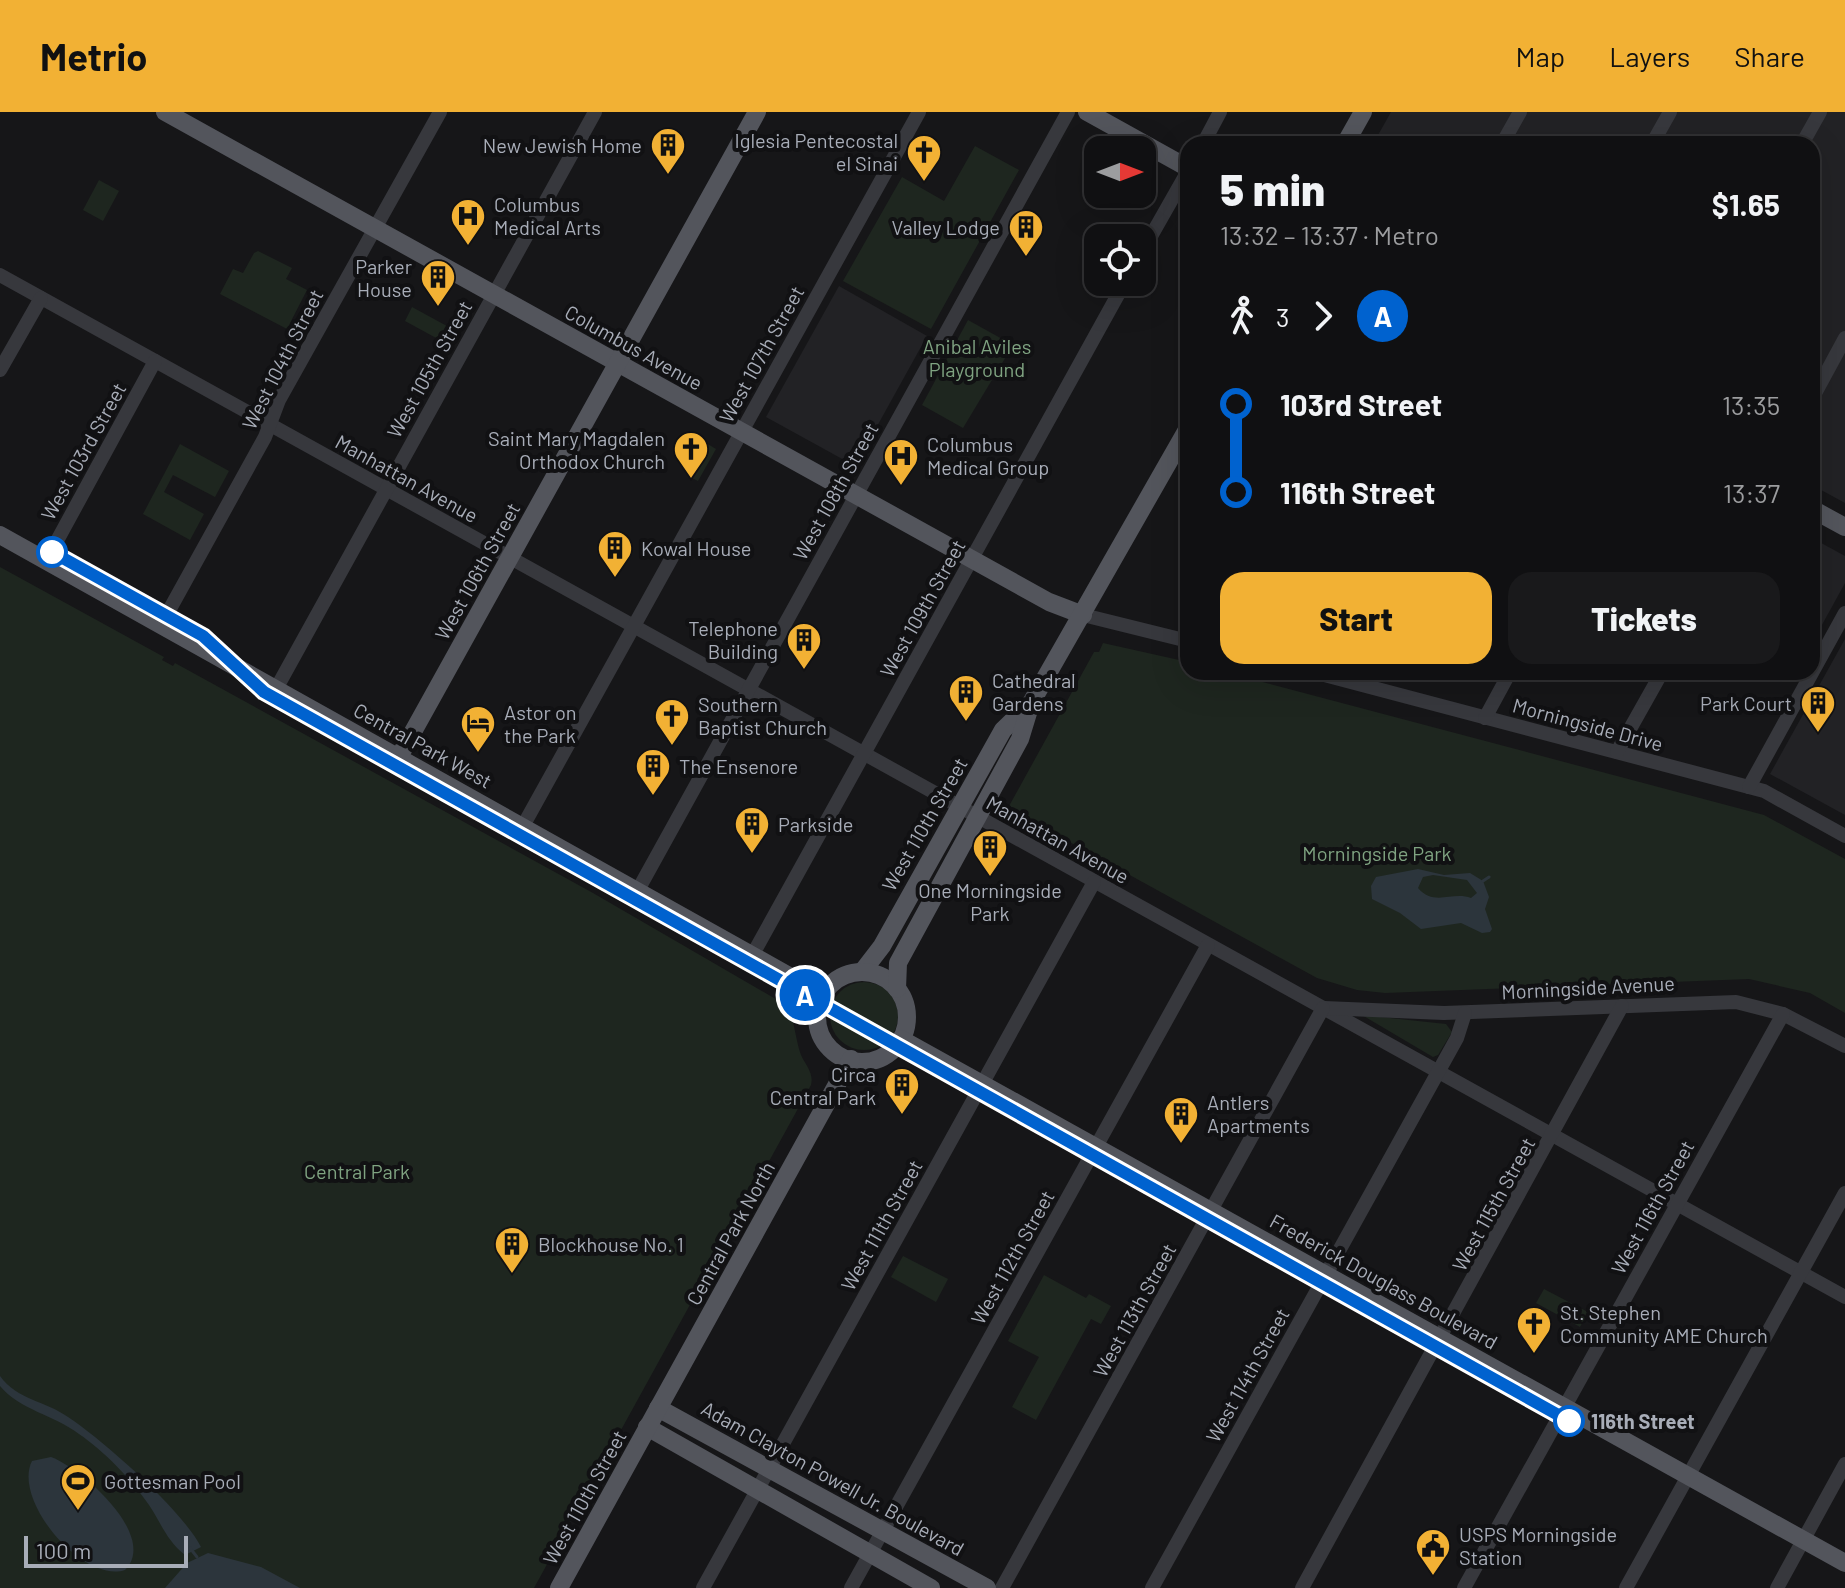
<!DOCTYPE html>
<meta charset="utf-8">
<style>
body{margin:0;font-family:Barlow,sans-serif;background:#19191b;color:#f1f3f6;height:100vh;display:flex;flex-direction:column;font-size:30px;white-space:nowrap}
*{box-sizing:border-box;margin:0}
p{font-size:26px;color:#9c9d9f}
.icon{flex:none;width:44px;height:44px;fill:none;stroke:currentColor;stroke-width:2;stroke-linecap:round;stroke-linejoin:round}
.map{position:relative;flex:1;overflow:hidden}
.details{position:absolute;left:1180px;top:24px;width:640px;height:544px;display:flex;flex-direction:column;background:#101012;border-radius:24px;box-shadow:0 8px 32px #0002,0 0 0 2px #303032}
.details>*{flex:none}
.badge{padding:0 16px;border-radius:26px;font-size:28px;line-height:52px}
.needle{width:52px;rotate:90deg}
.fabs{position:absolute;left:1084px;top:24px;display:grid;gap:16px}
.fabs a{display:grid;place-items:center;width:72px;height:72px;border-radius:16px;background:#101012;box-shadow:0 8px 32px #0002,0 0 0 2px #303032;font-size:40px}
.scale{position:absolute;left:24px;bottom:20px;width:164px;box-sizing:border-box;padding-left:8px;border:4px solid #a8adb8;border-top:0;font-size:22px;line-height:28px;white-space:nowrap;color:#a8adb8;-webkit-text-stroke:6px #111113;paint-order:stroke}
.map>.badge{position:absolute;translate:-50% -50%;box-shadow:0 0 0 4px #fff}
.legs{display:flex;align-items:center;gap:12px;height:88px;padding:0 40px;font-size:26px}
.legs p{margin-inline-start:auto}
.headline{display:flex;align-items:center;justify-content:space-between;height:136px;padding:0 40px}
h1{font-size:44px;font-weight:800;line-height:60px}
.action{display:flex;gap:16px;margin-top:auto;padding:16px 40px}
.action a{flex:1;height:92px;border-radius:24px;background:#f2b134;color:#111;font-size:32px;font-weight:800;line-height:92px;text-align:center}
.action a+a{background:#19191b;color:#f1f3f6}
ul{padding:0 40px;list-style:none}
li{display:flex;align-items:center;gap:28px;height:88px;font-size:30px}
li i{display:grid;place-items:center;width:12px;height:100%;margin:0 10px;background:currentColor}
li i::after{content:'';width:20px;height:20px;margin:-10px;border:6px solid;border-radius:50%;background:#101012}
li p{margin-inline-start:auto}
li:first-child i{background:linear-gradient(#0000 50%,currentColor 0)}
li:last-child i{background:linear-gradient(currentColor 50%,#0000 0)}
header{display:flex;align-items:center;gap:48px;box-sizing:border-box;height:112px;padding:0 40px;background:#f2b134;color:#111}
header strong{font-size:38px}
nav{display:flex;gap:44px;margin-inline-start:auto;font-size:28px}
.map>svg:first-child{display:block}
.built{fill:#222225}
.green{fill:#1e261f}
.water{fill:#2c353c;fill-rule:evenodd}
.lines{fill:none;stroke-linecap:round;stroke-linejoin:round}
.stream{stroke:#2c353c;stroke-width:3}
.minor{stroke:#37383d;stroke-width:14}
.major{stroke:#53555c;stroke-width:18}
.line-1-casing{stroke:#fff;stroke-width:18}
.line-1{stroke:#0062cf;stroke-width:12}
.stop-1-dot{fill:#fff;stroke:#0062cf;stroke-width:4}
.labels{text-anchor:middle;dominant-baseline:central;stroke-width:8;stroke-linejoin:round;paint-order:stroke}
.poi-label{font-size:20px;fill:#a8adb8;stroke:#111113;text-anchor:start}
.park-label{font-size:20px;fill:#7fa381;stroke:#111113}
.street-label{font-size:20px;fill:#a8adb8;stroke:#111113}
.stop-label{font-size:20px;font-weight:bold;fill:#a8adb8;stroke:#111113;text-anchor:start}
</style>
<header>
<strong>Metrio</strong>
<nav><a>Map</a><a>Layers</a><a>Share</a></nav>
</header>
<div class="map">
<svg width="1845" height="1476" viewBox="0 0 1845 1476">
<rect width="100%" height="100%" fill="#161618"/>
<g class="built">
<polygon points="1391,0 1845,0 1845,391 1812,373 1812,32 1373,32"/>
<polygon points="839,174 927,224 855,354 766,305"/>
<polygon points="1812,426 1845,444 1845,471 1812,531"/>
<polygon points="1845,527 1845,703 1770,662"/>
</g>
<g class="green">
<polygon points="975,34 1019,58 931,217 843,169 902,65 944,89"/>
<polygon points="99,68 119,79 103,109 83,98"/>
<polygon points="258,139 292,156 286,167 307,178 287,217 220,182 233,157 243,161 254,141"/>
<polygon points="412,195 456,219 449,233 405,209"/>
<polygon points="968,208 1013,233 963,316 922,293"/>
<polygon points="706,331 716,337 698,369 688,364"/>
<polygon points="180,332 229,359 215,385 173,363 164,380 204,402 190,428 143,402"/>
<path d="M0,455l164,90 -2,3 11,6 2,-3 418,230 193,112c9,14 9,34 15,50 5,11 13,18 10,30l-277,503h-534z"/>
<polygon points="1103,531 1188,550 1188,560 1225,560 1764,703 1845,747 1845,901 1810,881 1749,867 1385,881 1357,878 1317,866 1008,696 1094,540 1099,540"/>
<circle cx="864" cy="904" r="34"/>
<polygon points="1362,903 1446,912 1452,920 1438,943 1433,945"/>
<polygon points="903,1144 948,1167 936,1190 891,1165"/>
<polygon points="1044,1163 1086,1186 1089,1182 1111,1194 1101,1212 1091,1207 1036,1308 1012,1295 1039,1245 1008,1229"/>
<polygon points="1544,1177 1588,1200 1580,1215 1536,1191"/>
</g>
<g class="water">
<path d="M1418,757l26,6 26,-2 13,8 6,16 -4,12 7,20 -2,3 -8,1 -21,-10 -40,6 -21,-16 -28,-14 -1,-13 5,-9zM1433,763l34,5 10,13 -6,5c-19,-7 -37,9 -53,-10l5,-11z"/>
<path d="M0,1264c17,24 46,25 68,41 36,24 114,93 133,130l-16,8c-18,-14 -24,-32 -36,-50 -17,-25 -45,-54 -70,-71 -25,-19 -59,-24 -79,-48z"/>
<path d="M51,1345c30,11 108,79 74,113 -42,14 -113,-70 -93,-109z"/>
<polygon points="208,1441 261,1455 300,1476 165,1476 187,1451"/>
</g>
<g class="lines">
<g class="stream">
<polyline points="1483,769 1489,765"/>
<polyline points="190,1436 197,1445"/>
</g>
<g class="minor">
<polyline points="1203,32 1220,0"/>
<polyline points="1502,32 1520,0"/>
<polyline points="1652,32 1670,0"/>
<polyline points="1802,32 1820,0"/>
<polyline points="1142,140 1188,59"/>
<polyline points="0,163 1845,1185"/>
<polyline points="0,258 41,186"/>
<polyline points="1812,287 1845,226"/>
<polyline points="46,449 155,249"/>
<polyline points="1083,503 1188,529"/>
<polyline points="161,513 265,325 279,288 440,0"/>
<polyline points="1313,560 1764,679 1845,724"/>
<polyline points="276,577 595,0"/>
<polyline points="1485,606 1510,560"/>
<polyline points="1617,640 1662,560"/>
<polyline points="1749,675 1845,501"/>
<polyline points="523,714 919,0"/>
<polyline points="638,778 1068,0"/>
<polyline points="753,842 1125,170"/>
<polyline points="1324,896 1444,901 1736,890 1783,902 1845,934"/>
<polyline points="703,1476 1094,770"/>
<polyline points="851,1476 1208,833"/>
<polyline points="1002,1476 1323,896"/>
<polyline points="1152,1476 1457,926 1465,901"/>
<polyline points="1302,1476 1622,894"/>
<polyline points="1464,1476 1783,902"/>
<polyline points="1626,1476 1845,1081"/>
<polyline points="1777,1476 1845,1352"/>
</g>
<g class="major">
<polyline points="165,0 1049,490 1083,503"/>
<polyline points="1087,0 1188,56"/>
<polyline points="1345,32 1363,0"/>
<polyline points="1812,397 1845,415"/>
<polyline points="0,423 823,883"/>
<polyline points="399,645 757,0"/>
<polyline points="862,860 882,834 1003,618 1029,593"/>
<circle cx="862" cy="905" r="45"/>
<polyline points="897,877 898,851 1020,627 1031,591 1188,316"/>
<polyline points="901,927 1845,1451"/>
<polyline points="658,1296 987,1476"/>
<polyline points="647,1315 931,1476"/>
<polyline points="559,1476 851,947"/>
</g>
</g>
<g class="lines">
<g class="line-1-casing">
<polyline id="line-1" points="52,440 203,524 264,580 1569,1309"/>
</g>
<use href="#line-1" class="line-1"/>
</g>
<defs>
<g id="building-pin" transform="scale(1.8)"><path d="M0 17L-7.5 6A9.5 9.5 0 1 1 7.5 6Z" fill="#f2b134" stroke="#111113"/><path d="M-4-6H4V6H1V3H-1V6H-4ZM-2.5-4.3h1.7v1.8h-1.7ZM.8-4.3h1.7v1.8H.8ZM-2.5-1h1.7V.8h-1.7ZM.8-1h1.7V.8H.8Z" fill="#111"/></g>
<g id="church-pin" transform="scale(1.8)"><path d="M0 17L-7.5 6A9.5 9.5 0 1 1 7.5 6Z" fill="#f2b134" stroke="#111113"/><path d="M-1.2-6h2.4v3.5h3.3v2.4h-3.3V6h-2.4V-.1h-3.3v-2.4h3.3Z" fill="#111"/></g>
<g id="hospital-pin" transform="scale(1.8)"><path d="M0 17L-7.5 6A9.5 9.5 0 1 1 7.5 6Z" fill="#f2b134" stroke="#111113"/><path d="M-5-5h3v3.5h4V-5h3V5h-3V1.5h-4V5h-3Z" fill="#111"/></g>
<g id="hotel-pin" transform="scale(1.8)"><path d="M0 17L-7.5 6A9.5 9.5 0 1 1 7.5 6Z" fill="#f2b134" stroke="#111113"/><path d="M-6-4.5h1.5V1H6V5H4.5V3h-9V5H-6ZM-4 0a1.8 1.8 0 1 1 3.6 0ZM.5 0V-2.5h3Q6-2.5 6 0Z" fill="#111"/></g>
<g id="stadium-pin" transform="scale(1.8)"><path d="M0 17L-7.5 6A9.5 9.5 0 1 1 7.5 6Z" fill="#f2b134" stroke="#111113"/><path d="M0-5a6.5 5 0 1 0 0 10a6.5 5 0 1 0 0-10ZM-3.5-1.8h7v3.6h-7Z" fill="#111"/></g>
<g id="civic-pin" transform="scale(1.8)"><path d="M0 17L-7.5 6A9.5 9.5 0 1 1 7.5 6Z" fill="#f2b134" stroke="#111113"/><path d="M-.6-6.5H3V-4.5H.6V-3L4-1V1h2V6H-6V1h2V-1L-.6-3ZM-1.2 2.5V6h2.4V2.5Z" fill="#111"/></g>
</defs>
<g fill-rule="evenodd">
<use href="#building-pin" x="668" y="33"/>
<use href="#church-pin" x="924" y="40"/>
<use href="#hospital-pin" x="468" y="104"/>
<use href="#building-pin" x="1026" y="115"/>
<use href="#building-pin" x="438" y="165"/>
<use href="#church-pin" x="691" y="337"/>
<use href="#hospital-pin" x="901" y="344"/>
<use href="#building-pin" x="615" y="436"/>
<use href="#building-pin" x="804" y="528"/>
<use href="#building-pin" x="966" y="580"/>
<use href="#building-pin" x="1818" y="591"/>
<use href="#church-pin" x="672" y="604"/>
<use href="#hotel-pin" x="478" y="611"/>
<use href="#building-pin" x="653" y="654"/>
<use href="#building-pin" x="752" y="712"/>
<use href="#building-pin" x="990" y="735"/>
<use href="#building-pin" x="902" y="973"/>
<use href="#building-pin" x="1181" y="1002"/>
<use href="#building-pin" x="512" y="1132"/>
<use href="#church-pin" x="1534" y="1212"/>
<use href="#stadium-pin" x="78" y="1369"/>
<use href="#civic-pin" x="1433" y="1434"/>
</g>
<g class="stop-1-dot">
<circle cx="52" cy="440" r="14"/>
<circle cx="1569" cy="1309" r="14"/>
</g>
<g class="labels">
<g class="poi-label">
<text x="898" y="28" text-anchor="end">Iglesia Pentecostal<tspan x="898" dy="23">el Sinai</tspan></text>
<text x="642" y="33" text-anchor="end">New Jewish Home</text>
<text x="494" y="92">Columbus<tspan x="494" dy="23">Medical Arts</tspan></text>
<text x="1000" y="115" text-anchor="end">Valley Lodge</text>
<text x="412" y="154" text-anchor="end">Parker<tspan x="412" dy="23">House</tspan></text>
<text x="665" y="326" text-anchor="end">Saint Mary Magdalen<tspan x="665" dy="23">Orthodox Church</tspan></text>
<text x="927" y="332">Columbus<tspan x="927" dy="23">Medical Group</tspan></text>
<text x="641" y="436">Kowal House</text>
<text x="778" y="516" text-anchor="end">Telephone<tspan x="778" dy="23">Building</tspan></text>
<text x="992" y="568">Cathedral<tspan x="992" dy="23">Gardens</tspan></text>
<text x="1792" y="591" text-anchor="end">Park Court</text>
<text x="698" y="592">Southern<tspan x="698" dy="23">Baptist Church</tspan></text>
<text x="504" y="600">Astor on<tspan x="504" dy="23">the Park</tspan></text>
<text x="679" y="654">The Ensenore</text>
<text x="778" y="712">Parkside</text>
<text x="990" y="778" text-anchor="middle">One Morningside<tspan x="990" dy="23">Park</tspan></text>
<text x="876" y="962" text-anchor="end">Circa<tspan x="876" dy="23">Central Park</tspan></text>
<text x="1207" y="990">Antlers<tspan x="1207" dy="23">Apartments</tspan></text>
<text x="538" y="1132">Blockhouse No. 1</text>
<text x="1560" y="1200">St. Stephen<tspan x="1560" dy="23">Community AME Church</tspan></text>
<text x="104" y="1369">Gottesman Pool</text>
<text x="1459" y="1422">USPS Morningside<tspan x="1459" dy="23">Station</tspan></text>
</g>
<g class="park-label">
<text x="977" y="234">Anibal Aviles<tspan x="977" dy="23">Playground</tspan></text>
<text x="1377" y="741">Morningside Park</text>
<text x="357" y="1059">Central Park</text>
</g>
<g class="street-label">
<text transform="translate(634 235) rotate(29)">Columbus Avenue</text>
<text transform="translate(761 242) rotate(-61)">West 107th Street</text>
<text transform="translate(282 247) rotate(-63)">West 104th Street</text>
<text transform="translate(429 257) rotate(-61)">West 105th Street</text>
<text transform="translate(83 339) rotate(-61)">West 103rd Street</text>
<text transform="translate(407 366) rotate(29)">Manhattan Avenue</text>
<text transform="translate(835 379) rotate(-61)">West 108th Street</text>
<text transform="translate(477 459) rotate(-61)">West 106th Street</text>
<text transform="translate(922 496) rotate(-61)">West 109th Street</text>
<text transform="translate(1588 612) rotate(15)">Morningside Drive</text>
<text transform="translate(423 633) rotate(29)">Central Park West</text>
<text transform="translate(924 712) rotate(-60)">West 110th Street</text>
<text transform="translate(1058 727) rotate(29)">Manhattan Avenue</text>
<text transform="translate(1588 875) rotate(-3)">Morningside Avenue</text>
<text transform="translate(1493 1092) rotate(-61)">West 115th Street</text>
<text transform="translate(1652 1095) rotate(-61)">West 116th Street</text>
<text transform="translate(881 1113) rotate(-61)">West 111th Street</text>
<text transform="translate(730 1121) rotate(-61)">Central Park North</text>
<text transform="translate(1012 1145) rotate(-61)">West 112th Street</text>
<text transform="translate(1384 1169) rotate(29)">Frederick Douglass Boulevard</text>
<text transform="translate(1134 1198) rotate(-61)">West 113th Street</text>
<text transform="translate(1247 1263) rotate(-61)">West 114th Street</text>
<text transform="translate(833 1366) rotate(29)">Adam Clayton Powell Jr. Boulevard</text>
<text transform="translate(584 1385) rotate(-61)">West 110th Street</text>
</g>
<g class="stop-label">
<text x="1591" y="1309">116th Street</text>
</g>
</g>
</svg>
<div class="fabs">
<a><svg class="needle" viewBox="-14 -14 28 28"><path d="M0-13l5 13h-10z" fill="#e53935"/><path d="M0 13l5-13h-10z" fill="#9c9d9f"/></svg></a>
<a><svg class="icon" aria-label="locate" viewBox="0 0 24 24"><circle cx="12" cy="12" r="6"/><path d="M12 2v4M12 18v4M2 12h4M18 12h4"/></svg></a>
</div>
<div class="scale">100 m</div>
<b class="badge" style="left:805px;top:883px;background:#0062cf;color:#fff">A</b>
<section class="details">
<div class="headline"><div><h1>5 min</h1><p>13:32 – 13:37 · Metro</p></div><b>$1.65</b></div>
<div class="legs"><svg class="icon" aria-label="walk" viewBox="0 0 24 24"><circle cx="13" cy="4" r="2"/><path d="M13 8l-2 6 4 7M11 14l-3 7M7 12l3-4h3l4 4"/></svg>3<svg class="icon" aria-label="forward" viewBox="0 0 24 24"><path d="M9 5l7 7-7 7"/></svg><b class="badge" style="background:#0062cf;color:#fff">A</b></div>
<ul>
<li><i style="color:#0062cf"></i><b>103rd Street</b><p>13:35</p></li>
<li><i style="color:#0062cf"></i><b>116th Street</b><p>13:37</p></li>
</ul>
<div class="action"><a>Start</a><a>Tickets</a></div>
</section>
</div>
